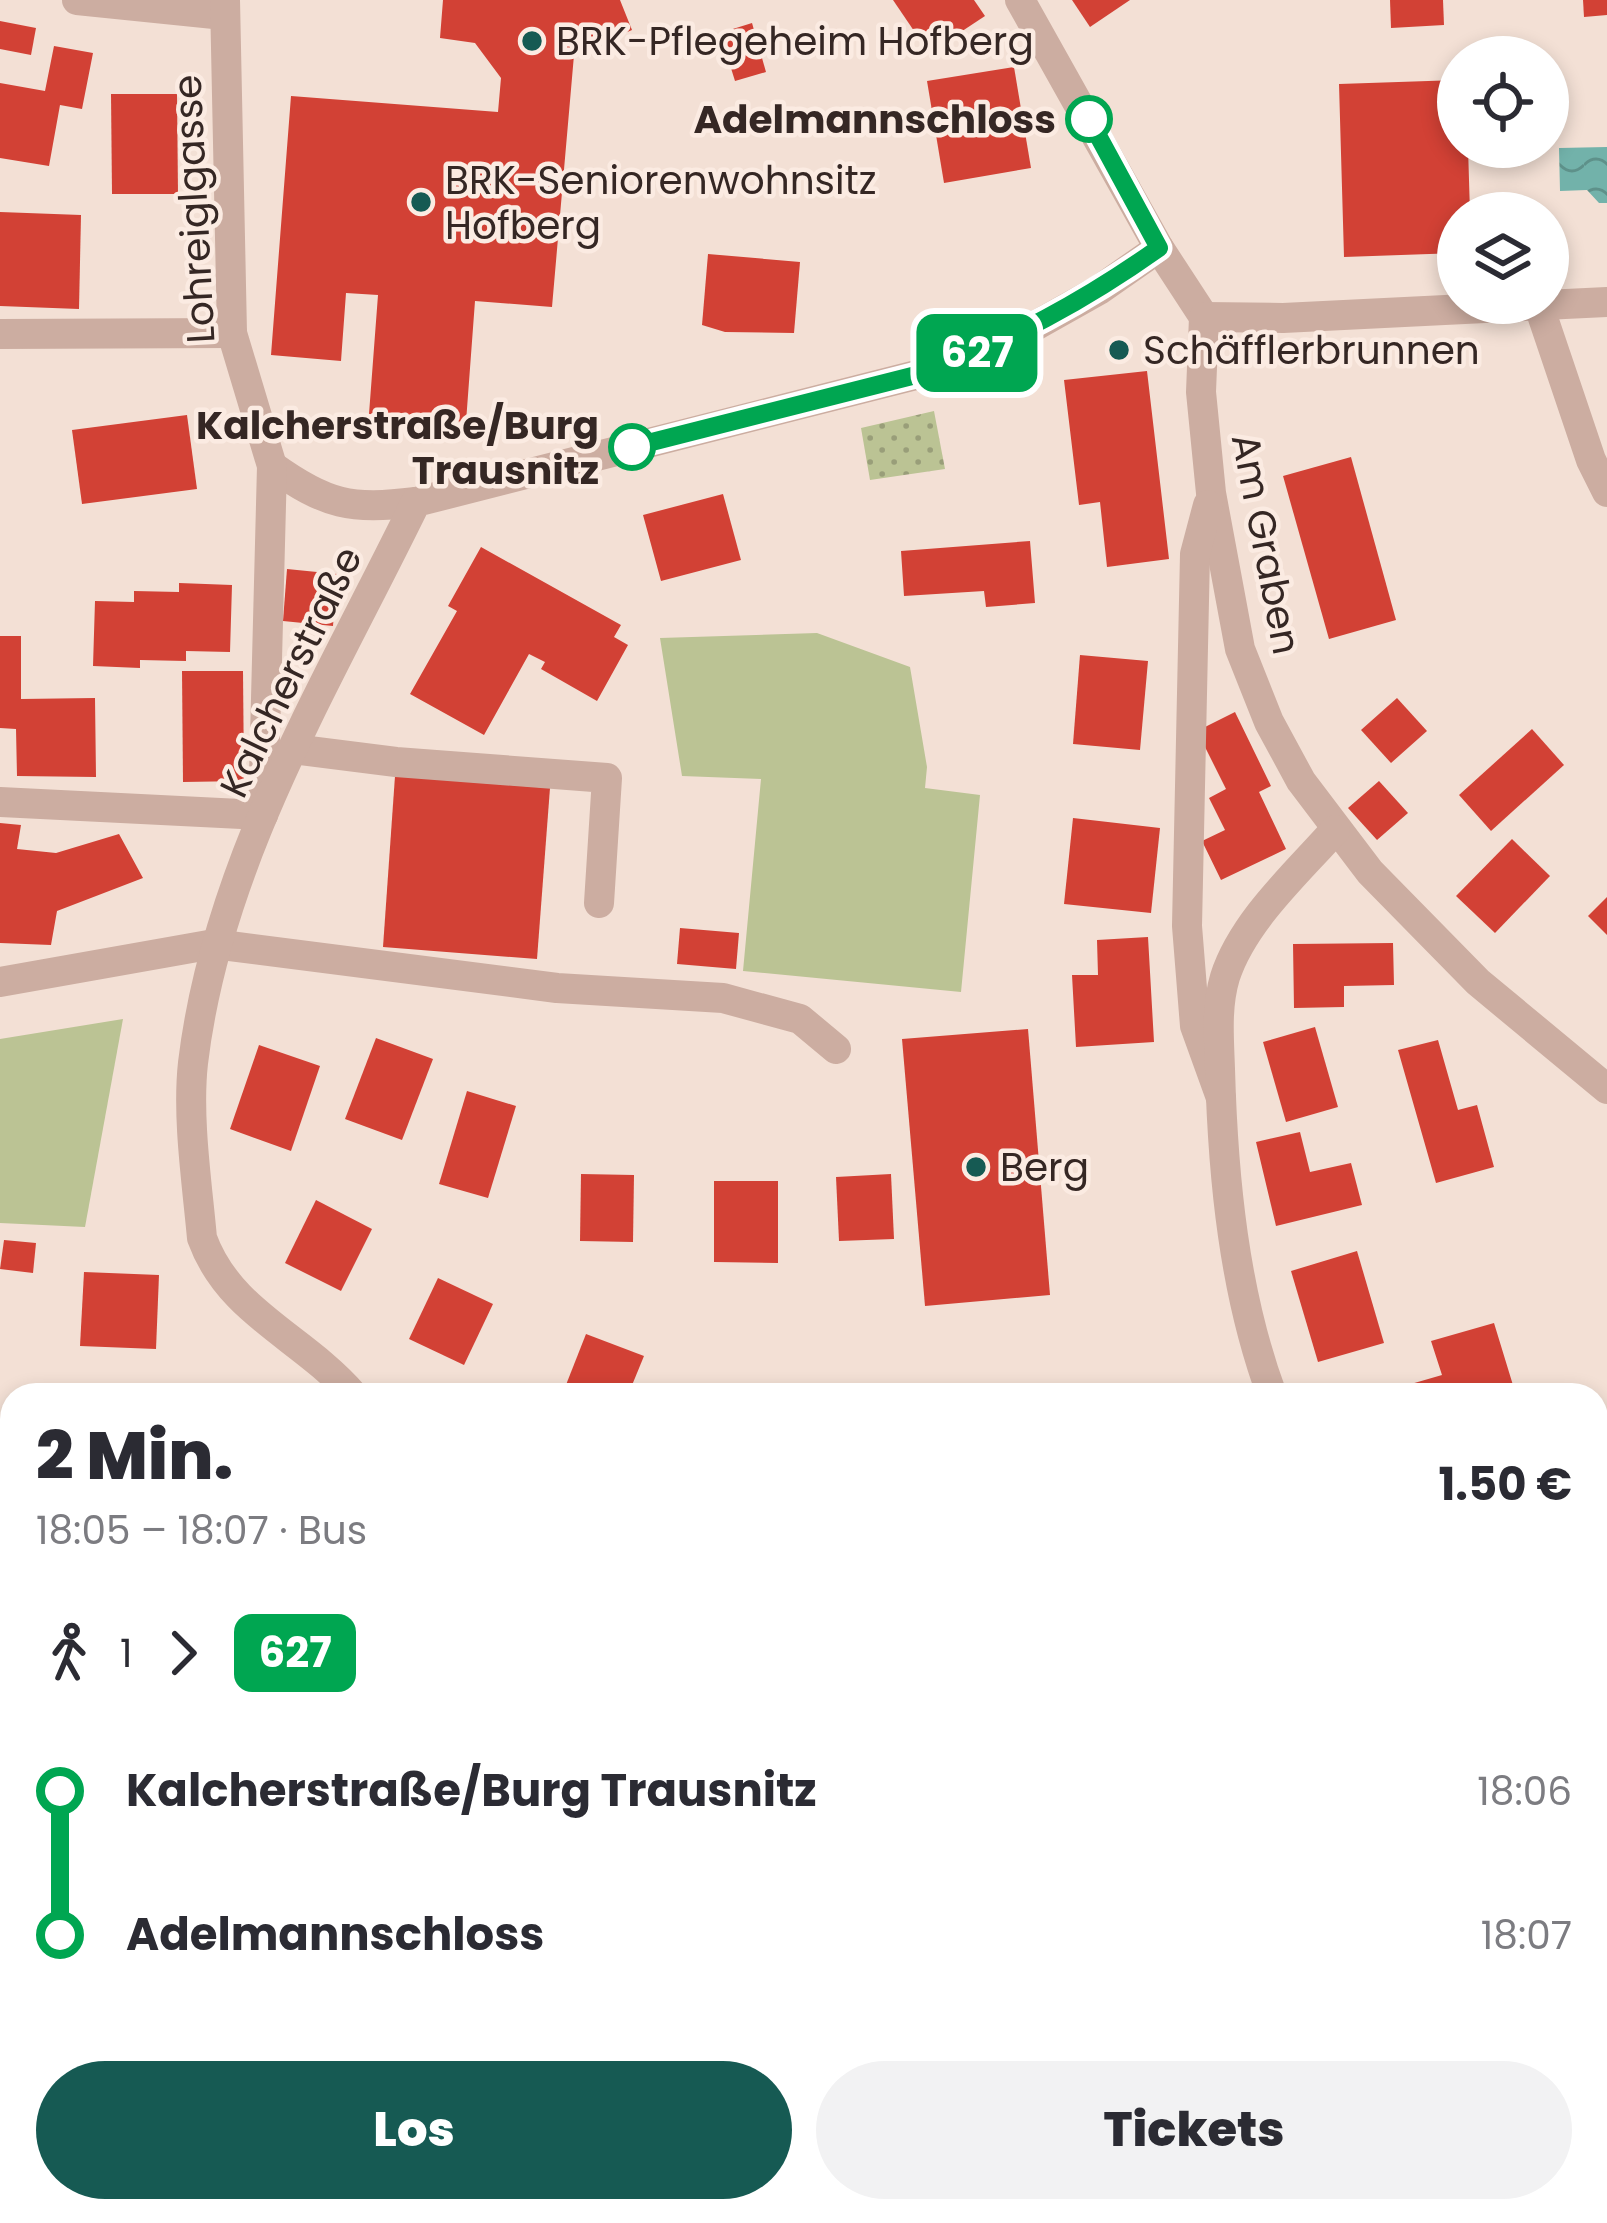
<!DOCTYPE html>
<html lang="de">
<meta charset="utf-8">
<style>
body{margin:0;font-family:Poppins,sans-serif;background:#f2f2f3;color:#2b2b33;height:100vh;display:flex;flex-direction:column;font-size:45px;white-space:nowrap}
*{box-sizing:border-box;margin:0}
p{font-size:39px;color:#7c7c81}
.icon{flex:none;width:66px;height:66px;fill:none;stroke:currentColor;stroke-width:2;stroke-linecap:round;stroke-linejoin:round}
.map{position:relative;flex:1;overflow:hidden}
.details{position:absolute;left:0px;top:1383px;width:1608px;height:840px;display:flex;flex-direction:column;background:#fff;border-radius:36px 36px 0 0;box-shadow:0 6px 18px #0003}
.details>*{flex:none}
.badge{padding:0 24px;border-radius:18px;font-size:42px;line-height:78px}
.fabs{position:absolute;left:1437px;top:36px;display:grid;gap:24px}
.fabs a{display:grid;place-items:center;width:132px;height:132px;border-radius:50%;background:#fff;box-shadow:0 6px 18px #0003;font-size:60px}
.map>.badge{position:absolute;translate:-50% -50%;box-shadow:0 0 0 6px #fff}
.legs{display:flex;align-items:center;gap:18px;height:132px;padding:0 36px;font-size:39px}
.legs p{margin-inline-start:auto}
.summary{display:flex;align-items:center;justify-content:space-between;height:204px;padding:0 36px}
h1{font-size:66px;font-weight:800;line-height:90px}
.primary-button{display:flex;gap:24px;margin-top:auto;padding:24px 36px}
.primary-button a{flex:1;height:138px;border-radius:72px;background:#165a53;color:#fff;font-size:48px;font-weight:800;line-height:138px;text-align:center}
.primary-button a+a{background:#f2f2f3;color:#2b2b33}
ul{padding:0 36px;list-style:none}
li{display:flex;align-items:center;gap:42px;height:144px;font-size:45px}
li i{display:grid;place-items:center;width:18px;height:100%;margin:0 15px;background:currentColor}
li i::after{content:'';width:30px;height:30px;margin:-15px;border:9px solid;border-radius:50%;background:#fff}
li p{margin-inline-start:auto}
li:first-child i{background:linear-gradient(#0000 50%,currentColor 0)}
li:last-child i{background:linear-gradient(currentColor 50%,#0000 0)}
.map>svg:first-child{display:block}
.green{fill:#bbc394}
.park{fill:url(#park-dots)}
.water{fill:url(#water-waves)}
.building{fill:#d24135}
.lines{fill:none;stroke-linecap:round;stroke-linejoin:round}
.minor{stroke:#ccada1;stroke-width:30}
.line-1-casing{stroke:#fff;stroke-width:27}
.line-1{stroke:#00a651;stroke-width:18}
.poi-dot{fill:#165a53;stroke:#fbebe2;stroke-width:4.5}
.stop-1-dot{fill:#fff;stroke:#00a651;stroke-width:6}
.labels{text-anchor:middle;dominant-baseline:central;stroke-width:9;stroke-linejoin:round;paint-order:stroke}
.poi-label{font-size:39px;fill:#352724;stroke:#fbebe2;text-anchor:start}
.stop-label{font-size:39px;font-weight:bold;fill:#352724;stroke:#fbebe2;text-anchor:end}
.street-label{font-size:39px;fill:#352724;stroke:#fbebe2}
</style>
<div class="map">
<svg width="1607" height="2223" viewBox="0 0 1607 2223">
<defs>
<pattern id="park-dots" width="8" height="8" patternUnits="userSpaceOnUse" patternTransform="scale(3)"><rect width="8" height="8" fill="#bbc394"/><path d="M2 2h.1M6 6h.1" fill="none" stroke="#999e79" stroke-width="1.8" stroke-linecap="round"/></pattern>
<pattern id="water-waves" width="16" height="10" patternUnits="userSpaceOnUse" patternTransform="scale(3)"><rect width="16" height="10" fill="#72b2aa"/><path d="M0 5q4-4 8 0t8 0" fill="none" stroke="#5e918a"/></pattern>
</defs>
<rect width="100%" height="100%" fill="#f3e0d5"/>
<g class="green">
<polygon points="817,633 910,667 927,767 925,788 980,795 961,992 743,971 761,779 682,776 660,638"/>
<polygon points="123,1019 85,1227 0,1223 0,1039"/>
</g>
<polygon class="park" points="934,411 945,469 870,480 861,428"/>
<polygon class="water" points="1607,147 1607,203 1599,203 1587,190 1560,191 1559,148"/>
<g class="building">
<polygon points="443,0 620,0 632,30 574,55 552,307 475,301 466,422 369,414 378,295 346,293 341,361 271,355 291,96 498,112 501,78 475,43 440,38"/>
<polygon points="893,0 974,0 985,16 929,53"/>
<polygon points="1072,0 1130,0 1090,27"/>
<polygon points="1390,0 1443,0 1444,25 1391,28"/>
<polygon points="1583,0 1607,0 1607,15 1584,17"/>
<polygon points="0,21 36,28 31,55 0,49"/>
<polygon points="752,23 766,72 735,81 720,33"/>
<polygon points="54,46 93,53 82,109 60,105 49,166 0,158 0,83 45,91"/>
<polygon points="1014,67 1031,168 944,183 927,81"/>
<polygon points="1458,80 1458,147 1468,147 1470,213 1458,213 1458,253 1344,257 1339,84"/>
<polygon points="111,94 177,94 178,194 112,194"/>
<polygon points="0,212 81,215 79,309 0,306"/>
<polygon points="708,254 800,262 794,333 725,332 702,325"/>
<polygon points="1147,371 1169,559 1107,567 1100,502 1079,505 1064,380"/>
<polygon points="187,415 197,489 82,504 72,430"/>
<polygon points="1351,457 1396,620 1329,639 1283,476"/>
<polygon points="723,494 741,560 661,581 643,515"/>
<polygon points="1030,541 1035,603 986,607 984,591 904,596 901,551"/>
<polygon points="481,547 621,625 614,637 628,645 597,701 541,669 545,662 529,654 484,735 410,694 457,611 448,606"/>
<polygon points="287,569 337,574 333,626 283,621"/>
<polygon points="179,583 232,585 230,652 186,651 186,661 140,660 140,668 93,666 95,601 134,602 134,591 179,592"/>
<polygon points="0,636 21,636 21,699 95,698 96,777 17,776 16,729 0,728"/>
<polygon points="1080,655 1148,661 1140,750 1073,744"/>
<polygon points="182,671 243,671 244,781 183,782"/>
<polygon points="1397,698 1427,731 1391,763 1361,730"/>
<polygon points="1235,712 1271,786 1259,792 1286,849 1221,880 1202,841 1225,830 1209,798 1226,789 1197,731"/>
<polygon points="1532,729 1564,765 1491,831 1459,795"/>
<polygon points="395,776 550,788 537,959 383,947"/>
<polygon points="1379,781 1408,813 1377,840 1348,808"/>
<polygon points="1073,818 1160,828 1151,913 1064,904"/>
<polygon points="0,823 21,825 17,849 56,853 119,834 143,878 57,911 51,945 0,943"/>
<polygon points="1512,839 1550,876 1495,933 1456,896"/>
<polygon points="1607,897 1607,935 1588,916"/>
<polygon points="680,928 739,933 736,969 677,964"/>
<polygon points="1148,937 1154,1042 1076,1047 1072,975 1098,975 1097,940"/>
<polygon points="1393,943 1394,985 1344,986 1344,1007 1294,1008 1293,944"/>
<polygon points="1315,1027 1338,1107 1286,1122 1263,1042"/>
<polygon points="1028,1029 1050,1295 925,1306 902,1039"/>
<polygon points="376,1038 433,1059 402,1140 345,1119"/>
<polygon points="1438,1040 1458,1110 1477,1105 1494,1167 1436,1183 1398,1050"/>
<polygon points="259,1045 320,1066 291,1151 230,1129"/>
<polygon points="467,1091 516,1106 488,1198 439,1184"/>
<polygon points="1300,1132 1310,1172 1351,1163 1362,1205 1276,1226 1256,1142"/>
<polygon points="581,1174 634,1175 633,1242 580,1241"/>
<polygon points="891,1174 894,1239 839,1241 836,1177"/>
<polygon points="714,1181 778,1181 778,1263 714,1262"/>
<polygon points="316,1200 372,1229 341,1291 285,1263"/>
<polygon points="4,1240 36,1243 33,1273 0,1269"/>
<polygon points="1357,1251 1384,1343 1318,1362 1291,1271"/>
<polygon points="84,1272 159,1275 156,1349 80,1346"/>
<polygon points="438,1278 493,1304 464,1365 409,1339"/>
<polygon points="1494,1323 1516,1395 1407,1395 1404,1386 1442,1375 1431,1341"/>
<polygon points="586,1334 644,1356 628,1395 562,1395"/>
<polygon points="1596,1541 1607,1547 1607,1595 1596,1615"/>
<polygon points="0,1724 12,1729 12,1811 0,1806"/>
<polygon points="1596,1743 1607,1752 1607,1796 1596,1787"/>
<polygon points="952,2211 1023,2211 1022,2223 951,2223"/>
</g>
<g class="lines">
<g class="minor">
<polyline points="77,0 224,15"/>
<polyline points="1020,0 1159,248 1204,317 1201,392 1211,493 1240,649 1269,722 1301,781 1370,872 1478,982 1607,1089"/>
<polyline points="1539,306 1591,460 1607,492"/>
<polyline points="1204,317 1283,318 1607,302"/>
<polyline points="0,334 232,333"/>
<path d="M272,466c54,39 79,44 144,36"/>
<polyline points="1208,505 1195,554 1187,926 1195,1026 1221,1098"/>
<polyline points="293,749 396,762 607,778 599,903"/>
<polyline points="0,802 263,815 272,466 232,333 225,0"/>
<polyline points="0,982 214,944 557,988 723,998 800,1019 836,1049"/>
<path d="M353,1395c-50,-58 -124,-82 -151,-157 -5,-55 -15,-121 -9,-175 24,-202 136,-382 223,-561l508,-129 95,-38 80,-45 60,-42"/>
<path d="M1272,1395c-38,-102 -49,-217 -52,-326 -1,-31 -4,-62 5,-92 18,-56 72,-104 110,-147"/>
<polyline points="1596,1949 1607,1957"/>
<polyline points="0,1974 12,1974"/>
<polyline points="1596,2150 1607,2149"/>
<polyline points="411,2223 416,2211"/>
<polyline points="898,2223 900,2211"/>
<polyline points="1380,2223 1400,2211"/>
</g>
</g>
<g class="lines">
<g class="line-1-casing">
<path id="line-1" d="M632,447l292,-74c87,-33 159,-71 235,-125l-70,-129"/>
</g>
<use href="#line-1" class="line-1"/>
</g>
<g class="poi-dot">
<circle cx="532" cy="41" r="12"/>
<circle cx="421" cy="202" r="12"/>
<circle cx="1119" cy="350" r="12"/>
<circle cx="976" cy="1167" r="12"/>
</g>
<g class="stop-1-dot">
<circle cx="1089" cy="119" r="21"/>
<circle cx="632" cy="447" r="21"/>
</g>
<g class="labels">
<g class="poi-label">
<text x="556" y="41">BRK-Pflegeheim Hofberg</text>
<text x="445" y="180">BRK-Seniorenwohnsitz<tspan x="445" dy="45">Hofberg</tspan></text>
<text x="1143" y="350">Schäfflerbrunnen</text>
<text x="1000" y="1167">Berg</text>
</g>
<g class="stop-label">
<text x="1056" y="119">Adelmannschloss</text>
<text x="599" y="425">Kalcherstraße/Burg<tspan x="599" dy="45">Trausnitz</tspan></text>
</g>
<g class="street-label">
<text transform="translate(194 209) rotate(-93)">Lohreiglgasse</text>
<text transform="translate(1266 544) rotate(79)">Am Graben</text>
<text transform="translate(291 672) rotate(-64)">Kalcherstraße</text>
</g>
</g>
</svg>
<div class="fabs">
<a><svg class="icon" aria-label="locate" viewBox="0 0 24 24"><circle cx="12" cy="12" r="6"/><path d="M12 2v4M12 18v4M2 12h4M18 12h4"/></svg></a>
<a><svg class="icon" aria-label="layers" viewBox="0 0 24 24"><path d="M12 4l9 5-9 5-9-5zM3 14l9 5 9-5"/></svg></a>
</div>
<b class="badge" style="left:977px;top:353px;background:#00a651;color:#fff">627</b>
<section class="details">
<div class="summary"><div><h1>2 Min.</h1><p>18:05 – 18:07 · Bus</p></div><b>1.50 €</b></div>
<div class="legs"><svg class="icon" aria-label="walk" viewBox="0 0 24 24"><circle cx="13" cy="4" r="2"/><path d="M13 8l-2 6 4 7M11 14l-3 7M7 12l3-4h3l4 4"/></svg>1<svg class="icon" aria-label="forward" viewBox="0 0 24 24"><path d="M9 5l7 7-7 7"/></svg><b class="badge" style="background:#00a651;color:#fff">627</b></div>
<ul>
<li><i style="color:#00a651"></i><b>Kalcherstraße/Burg Trausnitz</b><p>18:06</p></li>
<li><i style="color:#00a651"></i><b>Adelmannschloss</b><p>18:07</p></li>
</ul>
<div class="primary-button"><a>Los</a><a>Tickets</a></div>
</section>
</div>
